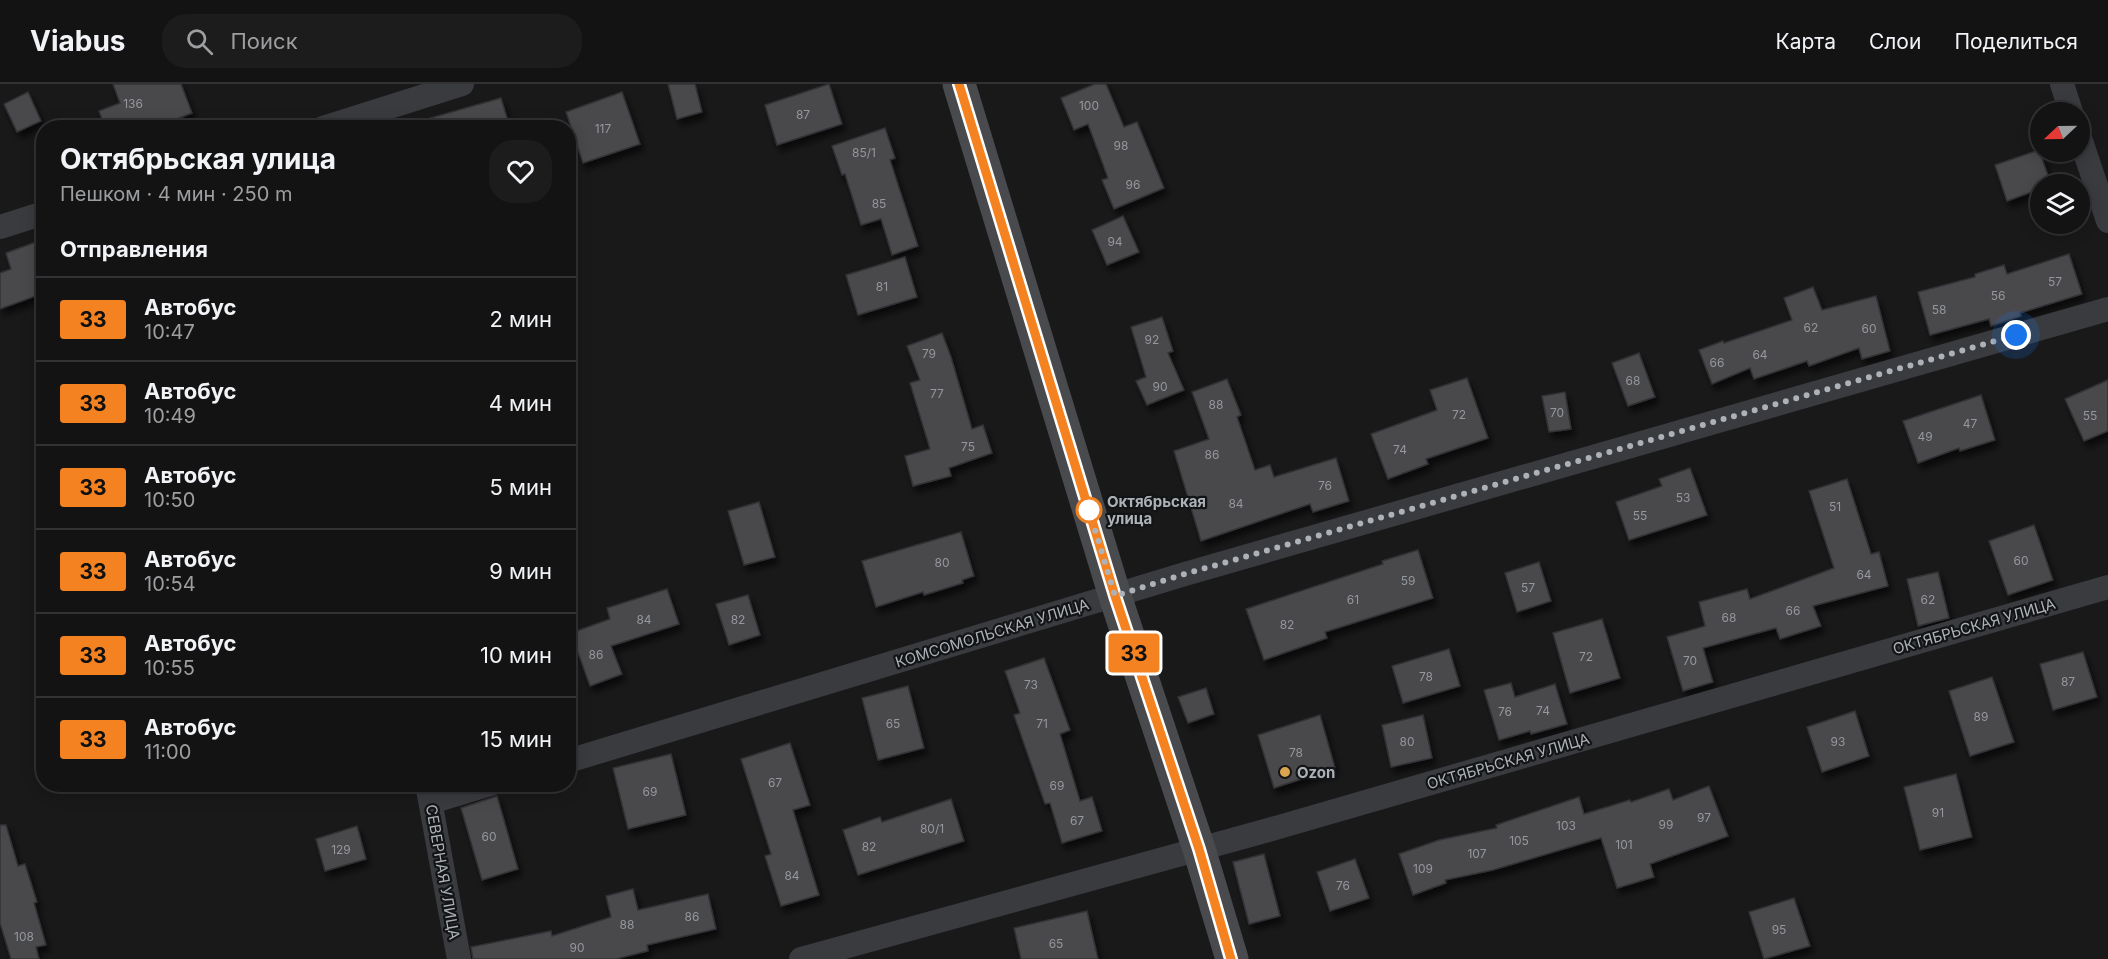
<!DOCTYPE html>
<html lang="ru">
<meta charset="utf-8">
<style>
body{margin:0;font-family:Inter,sans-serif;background:#1c1c1d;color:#f1f3f6;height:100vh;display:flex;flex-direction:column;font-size:22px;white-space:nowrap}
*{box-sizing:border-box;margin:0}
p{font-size:20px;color:#9d9ea0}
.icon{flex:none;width:33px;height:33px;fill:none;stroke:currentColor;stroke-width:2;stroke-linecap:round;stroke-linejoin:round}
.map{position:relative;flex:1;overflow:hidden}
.details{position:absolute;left:36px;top:36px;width:540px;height:672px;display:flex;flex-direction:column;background:#131314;border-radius:24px;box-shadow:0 3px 15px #0003,0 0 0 2px #323234}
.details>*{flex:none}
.badge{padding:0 12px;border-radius:4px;font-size:21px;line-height:39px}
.needle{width:39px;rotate:248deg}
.buttons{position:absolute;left:2030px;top:18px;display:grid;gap:12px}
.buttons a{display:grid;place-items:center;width:60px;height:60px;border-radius:50%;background:#131314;box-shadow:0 3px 15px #0003,0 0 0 2px #323234;font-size:30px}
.you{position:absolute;width:30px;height:30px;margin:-15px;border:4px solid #fff;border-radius:50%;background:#1a73e8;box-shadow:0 0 0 9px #1a73e833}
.map>.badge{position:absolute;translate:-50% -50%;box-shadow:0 0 0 3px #fff}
h2{padding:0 24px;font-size:22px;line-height:54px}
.round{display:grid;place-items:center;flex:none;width:63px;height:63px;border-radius:24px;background:#1c1c1d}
.head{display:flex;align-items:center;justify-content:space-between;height:102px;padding:0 24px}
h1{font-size:28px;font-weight:700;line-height:45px}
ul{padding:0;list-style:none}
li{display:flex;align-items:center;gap:18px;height:84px;padding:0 24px;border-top:2px solid #323234}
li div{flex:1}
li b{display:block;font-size:22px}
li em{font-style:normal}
li .badge{min-width:66px;font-weight:700;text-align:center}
header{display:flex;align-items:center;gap:36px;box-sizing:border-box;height:84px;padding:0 30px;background:#131314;border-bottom:2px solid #323234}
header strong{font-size:28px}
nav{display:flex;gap:33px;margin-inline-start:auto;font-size:21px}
.search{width:420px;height:54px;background:#1c1c1d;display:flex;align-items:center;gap:15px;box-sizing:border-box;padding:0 21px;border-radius:24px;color:#9d9ea0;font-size:22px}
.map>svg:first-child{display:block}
.building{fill:#48494c;stroke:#333336;stroke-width:1.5;filter:url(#shadow)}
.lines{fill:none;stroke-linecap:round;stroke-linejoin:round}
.minor{stroke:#3a3b3f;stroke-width:24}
.secondary{stroke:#484a4e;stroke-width:33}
.line-casing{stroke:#fff;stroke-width:14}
.line{stroke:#f58220;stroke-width:9}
.walk{stroke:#adb1b8;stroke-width:6;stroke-dasharray:0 10.8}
.stop-dot{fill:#fff;stroke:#f58220;stroke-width:3}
.poi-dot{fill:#dba44f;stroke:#131415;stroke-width:2}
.labels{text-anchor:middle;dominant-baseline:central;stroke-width:4.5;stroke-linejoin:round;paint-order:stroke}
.number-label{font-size:12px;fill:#94979d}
.stop-label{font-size:15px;font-weight:bold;fill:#adb1b8;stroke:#131415;text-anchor:start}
.street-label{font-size:15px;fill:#adb1b8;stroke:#131415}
.poi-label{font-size:15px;font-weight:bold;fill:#adb1b8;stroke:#131415;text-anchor:start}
</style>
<header>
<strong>Viabus</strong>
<div class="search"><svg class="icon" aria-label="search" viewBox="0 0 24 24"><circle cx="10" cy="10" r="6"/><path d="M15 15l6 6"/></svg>Поиск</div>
<nav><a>Карта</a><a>Слои</a><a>Поделиться</a></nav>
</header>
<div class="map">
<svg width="2108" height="875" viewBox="0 0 2108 875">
<defs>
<filter id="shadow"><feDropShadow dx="3.5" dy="6" stdDeviation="3" flood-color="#0009"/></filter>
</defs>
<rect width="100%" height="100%" fill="#19191a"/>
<g class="building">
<polygon points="113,0 181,0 192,29 154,44 105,44 99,27 120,19"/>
<polygon points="668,0 695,0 702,28 677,35"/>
<polygon points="829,0 842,40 777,61 765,21"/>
<polygon points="1095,0 1106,0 1124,43 1137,38 1164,104 1114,125 1102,96 1108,94 1088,40 1074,46 1061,14"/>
<polygon points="28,8 41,37 17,48 4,20"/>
<polygon points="622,8 640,60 583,79 566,28"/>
<polygon points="501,14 510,44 421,44 420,37"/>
<polygon points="885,44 895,74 890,76 918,162 892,171 881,135 861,141 845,90 842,91 832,62"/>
<polygon points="2039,66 2051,100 2040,100 2040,105 2007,117 1995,81"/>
<polygon points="1123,132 1139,168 1107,181 1092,146"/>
<polygon points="36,158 44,179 44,209 0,225 0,189 11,185 6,169"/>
<polygon points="2069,170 2082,210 2020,229 2021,232 1991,242 1989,235 1930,251 1918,208 1975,193 1975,190 2004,181 2007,190"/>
<polygon points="905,173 917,213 858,231 846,191"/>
<polygon points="1813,203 1822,226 1876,212 1890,267 1862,275 1859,264 1809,282 1807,277 1754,295 1750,284 1712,300 1699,266 1723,257 1724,259 1792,236 1784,214"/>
<polygon points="1162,233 1173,267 1168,269 1184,306 1147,321 1136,297 1146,293 1131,243"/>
<polygon points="942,249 951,273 972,345 983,341 992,369 949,384 951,392 913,402 905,372 930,365 910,299 920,296 907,262"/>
<polygon points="1639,269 1655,313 1628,322 1612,279"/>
<polygon points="1467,294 1488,354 1426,375 1428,380 1388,395 1371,350 1437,326 1430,306"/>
<polygon points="1227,295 1241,331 1237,333 1255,386 1270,381 1274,393 1336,374 1349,417 1313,428 1310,420 1201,457 1174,367 1209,355 1192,308"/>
<polygon points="2108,296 2108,347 2084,357 2065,315"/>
<polygon points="1565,308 1571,345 1549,348 1542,312"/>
<polygon points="1981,311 1995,356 1960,367 1959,364 1918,379 1903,337"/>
<polygon points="1690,384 1707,431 1629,456 1616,418 1662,402 1659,395"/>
<polygon points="1847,395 1871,470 1879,468 1888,502 1813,522 1821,542 1780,555 1776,544 1703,564 1713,598 1683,607 1667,553 1705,542 1699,518 1747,505 1750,515 1834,484 1809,407"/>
<polygon points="759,418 775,473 744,481 728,427"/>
<polygon points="2034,441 2053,496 2008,511 1989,457"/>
<polygon points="961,448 974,492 962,496 963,499 924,511 923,508 876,523 862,477"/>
<polygon points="1418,466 1433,514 1325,548 1327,554 1264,576 1246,525 1383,480 1382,477"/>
<polygon points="1539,478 1551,517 1517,528 1505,489"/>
<polygon points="1938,488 1949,534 1918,542 1907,495"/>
<polygon points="667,505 679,540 611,562 622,590 590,602 571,549 610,535 607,524"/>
<polygon points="748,511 760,551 729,561 716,520"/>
<polygon points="1602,535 1620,594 1570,609 1553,549"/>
<polygon points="1449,565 1460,602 1403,619 1392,582"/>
<polygon points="2083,568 2097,613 2053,626 2040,580"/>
<polygon points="1044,574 1070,646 1060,650 1080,717 1092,713 1102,747 1062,759 1050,719 1045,720 1014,631 1020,629 1005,587"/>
<polygon points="1992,593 2014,658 1970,672 1949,607"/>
<polygon points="1511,599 1515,613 1555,600 1567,640 1531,650 1530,647 1499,656 1484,606"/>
<polygon points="908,602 924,664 878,676 862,614"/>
<polygon points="1206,604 1214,630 1188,639 1178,613"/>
<polygon points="1855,627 1869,672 1822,688 1807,643"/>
<polygon points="1320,631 1335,684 1274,704 1258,651"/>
<polygon points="1423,631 1432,674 1391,683 1382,641"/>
<polygon points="790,659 810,721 793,726 819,811 781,822 765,772 771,770 741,675"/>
<polygon points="671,670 686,731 628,745 613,684"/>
<polygon points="1956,690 1972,753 1920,766 1904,703"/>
<polygon points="1709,702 1728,752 1650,780 1654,793 1617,804 1601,754 1493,786 1445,796 1446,799 1413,811 1399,770 1439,756 1497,744 1496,741 1579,713 1584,730 1630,716 1631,718 1669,705 1673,716"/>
<polygon points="497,712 518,785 482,796 461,724"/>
<polygon points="951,715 964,757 858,791 843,746 880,733 882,738"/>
<polygon points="0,741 6,741 18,782 25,780 37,818 34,819 46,861 36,863 39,875 11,875 0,839"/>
<polygon points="357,742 366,775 325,787 316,755"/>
<polygon points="1264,770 1280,832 1249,840 1233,778"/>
<polygon points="1355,775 1369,814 1330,827 1317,788"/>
<polygon points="633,805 638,826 708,810 716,845 647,861 648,867 616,875 473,875 471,863 551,847 552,852 611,833 606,812"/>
<polygon points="1794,814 1810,862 1764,875 1749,828"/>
<polygon points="1087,827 1098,875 1021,875 1014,844"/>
</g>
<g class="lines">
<g class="minor">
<polyline points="2062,0 2071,28"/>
<polyline points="323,44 462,0"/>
<polyline points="2079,51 2108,137"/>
<polyline points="0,143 44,129"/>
<polyline points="568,677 1185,490 2108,225"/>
<polyline points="427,700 459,875"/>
<polyline points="431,718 490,700"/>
<polyline points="801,875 1279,743 2108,503"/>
</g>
<polyline class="secondary" points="959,0 1115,512 1199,765 1232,875"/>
</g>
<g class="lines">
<g class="line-casing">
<polyline id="line" points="959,0 1115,512 1199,765 1231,875"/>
</g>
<use href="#line" class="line"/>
<polyline class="walk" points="1089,426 1115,512 1185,490 2016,251"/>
</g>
<circle class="stop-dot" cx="1089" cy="426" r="12"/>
<circle class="poi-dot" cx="1285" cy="688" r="6"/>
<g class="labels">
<g class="number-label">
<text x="133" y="19">136</text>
<text x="1089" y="21">100</text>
<text x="803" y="30">87</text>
<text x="603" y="44">117</text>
<text x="1121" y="61">98</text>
<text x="864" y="68">85/1</text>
<text x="1133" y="100">96</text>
<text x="879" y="119">85</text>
<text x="1115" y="157">94</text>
<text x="2055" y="197">57</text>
<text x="882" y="202">81</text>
<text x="1998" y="211">56</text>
<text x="1939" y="225">58</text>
<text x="1811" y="243">62</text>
<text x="1869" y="244">60</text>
<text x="1152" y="255">92</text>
<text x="929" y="269">79</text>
<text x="1760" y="270">64</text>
<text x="1717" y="278">66</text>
<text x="1633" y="296">68</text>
<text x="1160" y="302">90</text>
<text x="937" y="309">77</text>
<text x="1216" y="320">88</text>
<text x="1557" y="328">70</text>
<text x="1459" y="330">72</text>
<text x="2090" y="331">55</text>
<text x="1970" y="339">47</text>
<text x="1925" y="352">49</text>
<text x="968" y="362">75</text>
<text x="1400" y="365">74</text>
<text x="1212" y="370">86</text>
<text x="1325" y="401">76</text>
<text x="1683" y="413">53</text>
<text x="1236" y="419">84</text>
<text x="1835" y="422">51</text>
<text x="1640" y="431">55</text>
<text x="2021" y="476">60</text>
<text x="942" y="478">80</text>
<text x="1864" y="490">64</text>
<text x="1408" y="496">59</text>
<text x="1528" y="503">57</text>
<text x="1353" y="515">61</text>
<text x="1928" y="515">62</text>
<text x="1793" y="526">66</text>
<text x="1729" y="533">68</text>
<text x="644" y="535">84</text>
<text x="738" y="535">82</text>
<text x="1287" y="540">82</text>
<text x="596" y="570">86</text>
<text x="1586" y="572">72</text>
<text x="1690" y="576">70</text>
<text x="1426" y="592">78</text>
<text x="2068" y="597">87</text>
<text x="1031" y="600">73</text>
<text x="1543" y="626">74</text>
<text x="1505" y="627">76</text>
<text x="1981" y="632">89</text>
<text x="893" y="639">65</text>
<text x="1042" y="639">71</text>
<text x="1407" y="657">80</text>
<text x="1838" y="657">93</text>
<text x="1296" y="668">78</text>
<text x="775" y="698">67</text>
<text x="1057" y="701">69</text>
<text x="650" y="707">69</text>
<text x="1938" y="728">91</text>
<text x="1704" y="733">97</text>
<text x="1077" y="736">67</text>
<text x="1666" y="740">99</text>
<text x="1566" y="741">103</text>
<text x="932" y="744">80/1</text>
<text x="489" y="752">60</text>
<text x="1519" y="756">105</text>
<text x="1624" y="760">101</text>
<text x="869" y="762">82</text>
<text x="341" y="765">129</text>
<text x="1477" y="769">107</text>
<text x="1423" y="784">109</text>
<text x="792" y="791">84</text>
<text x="1343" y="801">76</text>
<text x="692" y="832">86</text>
<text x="627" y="840">88</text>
<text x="1779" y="845">95</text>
<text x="24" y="852">108</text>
<text x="1056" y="859">65</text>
<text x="577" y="863">90</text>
</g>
<g class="stop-label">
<text x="1107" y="417">Октябрьская<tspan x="1107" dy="17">улица</tspan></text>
</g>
<g class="street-label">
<text transform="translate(1974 542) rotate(-16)">ОКТЯБРЬСКАЯ УЛИЦА</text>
<text transform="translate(992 549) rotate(-17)">КОМСОМОЛЬСКАЯ УЛИЦА</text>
<text transform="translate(1508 677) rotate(-16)">ОКТЯБРЬСКАЯ УЛИЦА</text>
<text transform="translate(443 788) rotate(80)">СЕВЕРНАЯ УЛИЦА</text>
</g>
<g class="poi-label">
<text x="1297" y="688">Ozon</text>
</g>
</g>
</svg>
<div class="buttons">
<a><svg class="needle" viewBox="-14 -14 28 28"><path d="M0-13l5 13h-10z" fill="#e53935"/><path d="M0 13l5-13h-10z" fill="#9d9ea0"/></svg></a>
<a><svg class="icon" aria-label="layers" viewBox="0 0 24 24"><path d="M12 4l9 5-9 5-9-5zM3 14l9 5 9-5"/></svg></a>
</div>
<div class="you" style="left:2016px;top:251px"></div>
<b class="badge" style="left:1134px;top:569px;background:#f58220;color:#111">33</b>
<section class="details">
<div class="head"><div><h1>Октябрьская улица</h1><p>Пешком · 4 мин · 250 m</p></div><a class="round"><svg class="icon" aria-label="heart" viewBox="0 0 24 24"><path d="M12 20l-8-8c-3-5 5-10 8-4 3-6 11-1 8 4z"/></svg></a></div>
<h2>Отправления</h2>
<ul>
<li><span class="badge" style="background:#f58220;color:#111">33</span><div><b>Автобус</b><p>10:47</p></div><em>2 мин</em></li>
<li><span class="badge" style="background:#f58220;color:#111">33</span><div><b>Автобус</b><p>10:49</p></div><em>4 мин</em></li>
<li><span class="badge" style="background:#f58220;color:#111">33</span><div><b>Автобус</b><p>10:50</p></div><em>5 мин</em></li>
<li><span class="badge" style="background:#f58220;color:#111">33</span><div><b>Автобус</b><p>10:54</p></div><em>9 мин</em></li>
<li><span class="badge" style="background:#f58220;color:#111">33</span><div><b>Автобус</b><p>10:55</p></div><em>10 мин</em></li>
<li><span class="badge" style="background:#f58220;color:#111">33</span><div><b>Автобус</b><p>11:00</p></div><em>15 мин</em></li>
</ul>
</section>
</div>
